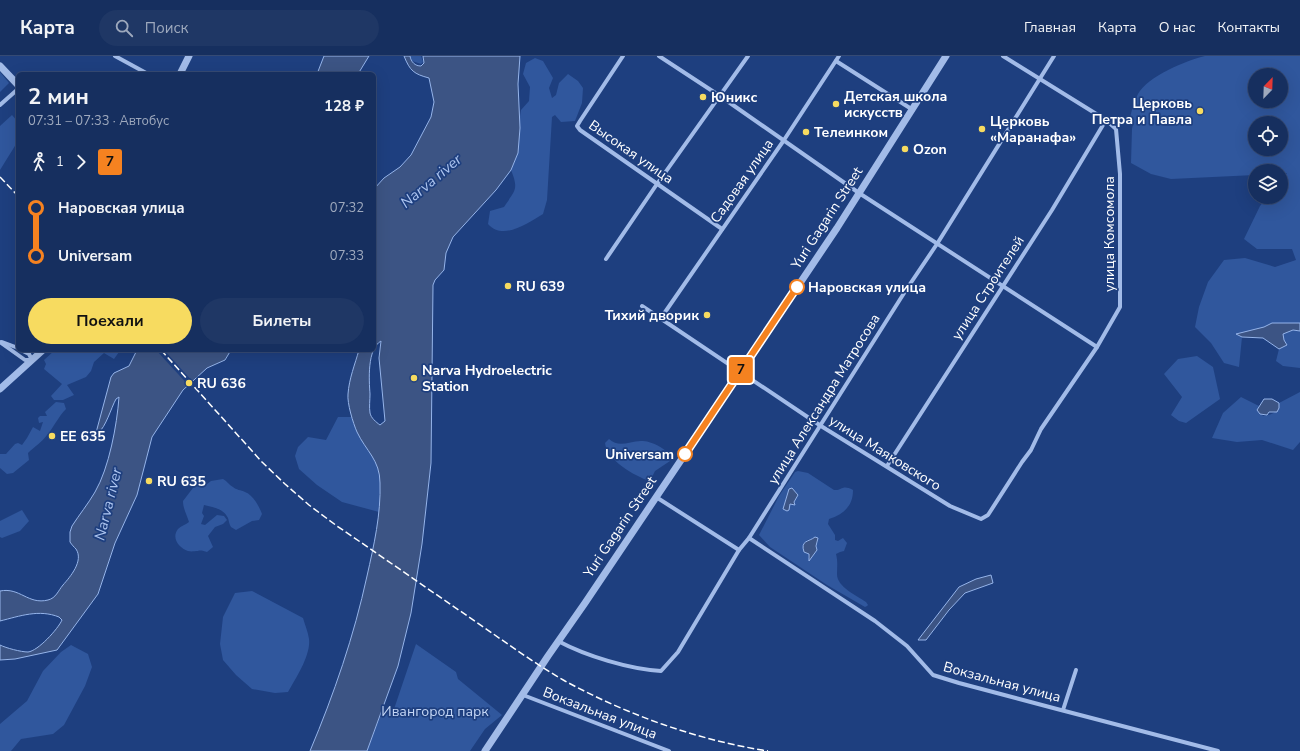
<!DOCTYPE html>
<html lang="ru">
<meta charset="utf-8">
<style>
body{margin:0;font-family:"Nunito Sans",sans-serif;background:#1f3765;color:#f1f3f6;height:100vh;display:flex;flex-direction:column;font-size:15px;white-space:nowrap}
*{box-sizing:border-box;margin:0}
p{font-size:13px;color:#9ea9bd}
.icon{flex:none;width:22px;height:22px;fill:none;stroke:currentColor;stroke-width:2;stroke-linecap:round;stroke-linejoin:round}
.map{position:relative;flex:1;overflow:hidden}
.sheet{position:absolute;left:16px;top:16px;width:360px;height:280px;display:flex;flex-direction:column;background:#162f5f;border-radius:6px;box-shadow:0 4px 16px #0002,0 0 0 1px #354a74}
.sheet>*{flex:none}
.badge{padding:0 8px;border-radius:3px;font-size:14px;line-height:26px}
.needle{width:26px;rotate:23deg}
.buttons{position:absolute;left:1248px;top:12px;display:grid;gap:8px}
.buttons a{display:grid;place-items:center;width:40px;height:40px;border-radius:50%;background:#162f5f;box-shadow:0 4px 16px #0002,0 0 0 1px #354a74;font-size:20px}
.map>.badge{position:absolute;translate:-50% -50%;box-shadow:0 0 0 2px #fff}
.legs{display:flex;align-items:center;gap:6px;height:44px;padding:0 12px;font-size:13px}
.legs p{margin-inline-start:auto}
.head{display:flex;align-items:center;justify-content:space-between;height:68px;padding:0 12px}
h1{font-size:22px;font-weight:700;line-height:30px}
.action{display:flex;gap:8px;margin-top:auto;padding:8px 12px}
.action a{flex:1;height:46px;border-radius:24px;background:#f7db60;color:#111;font-size:16px;font-weight:700;line-height:46px;text-align:center}
.action a+a{background:#1f3765;color:#f1f3f6}
ul{padding:0 12px;list-style:none}
li{display:flex;align-items:center;gap:14px;height:48px;font-size:15px}
li i{display:grid;place-items:center;width:6px;height:100%;margin:0 5px;background:currentColor}
li i::after{content:'';width:10px;height:10px;margin:-5px;border:3px solid;border-radius:50%;background:#162f5f}
li p{margin-inline-start:auto}
li:first-child i{background:linear-gradient(#0000 50%,currentColor 0)}
li:last-child i{background:linear-gradient(currentColor 50%,#0000 0)}
header{display:flex;align-items:center;gap:24px;box-sizing:border-box;height:56px;padding:0 20px;background:#162f5f;border-bottom:1px solid #354a74}
header strong{font-size:19px}
nav{display:flex;gap:22px;margin-inline-start:auto;font-size:14px}
.search{width:280px;height:36px;background:#1f3765;display:flex;align-items:center;gap:10px;box-sizing:border-box;padding:0 14px;border-radius:22px;color:#9ea9bd;font-size:15px}
.map>svg:first-child{display:block}
.green{fill:#30579d;fill-rule:evenodd}
.water{fill:#3c5484;stroke:#95b4ea;fill-rule:evenodd}
.pier{fill:#1e3f7f}
.lines{fill:none;stroke-linecap:round;stroke-linejoin:round}
.minor{stroke:#a2bbe8;stroke-width:4}
.tertiary{stroke:#a2bbe8;stroke-width:7}
.rail{stroke:#fff;stroke-width:1.5;stroke-dasharray:7 3;stroke-linecap:butt}
.line-1-casing{stroke:#fff;stroke-width:9}
.line-1{stroke:#f58220;stroke-width:6}
.poi-dot{fill:#f7db60;stroke:#1e3f7f;stroke-width:1.5}
.stop-1-dot{fill:#fff;stroke:#f58220;stroke-width:2}
.labels{text-anchor:middle;dominant-baseline:central;stroke-width:3.5;stroke-linejoin:round;paint-order:stroke}
.poi-label{font-size:14px;font-weight:bold;fill:#fff;stroke:#1e3f7f;text-anchor:start}
.street-label{font-size:14px;fill:#fff;stroke:#1e3f7f}
.stop-label{font-size:14px;font-weight:bold;fill:#fff;stroke:#1e3f7f;text-anchor:start}
.park-label{font-size:14px;fill:#c5d7f6;stroke:#1e3f7f}
.water-label{font-size:15px;font-style:italic;fill:#adc5f0;stroke:#1e3f7f}
</style>
<header>
<strong>Карта</strong>
<div class="search"><svg class="icon" aria-label="search" viewBox="0 0 24 24"><circle cx="10" cy="10" r="6"/><path d="M15 15l6 6"/></svg>Поиск</div>
<nav><a>Главная</a><a>Карта</a><a>О нас</a><a>Контакты</a></nav>
</header>
<div class="map">
<svg width="1300" height="695" viewBox="0 0 1300 695">
<rect width="100%" height="100%" fill="#1e3f7f"/>
<g class="green">
<polygon points="410,0 421,0 423,6 421,8 412,5"/>
<path d="M1205,0h95v267h-28l-8,4 -27,7 5,3 -3,30 -15,-4 -13,-20 -16,-16 4,-20 9,-25 16,-22 21,-2 30,9 21,-7 -4,-11h-35l-13,-10 16,-33 8,-9h13v-16l6,-8h-6v-2h-26v4l-84,4 -20,-5 -20,-11 1,-34 1,-5h-5c3,-9 5,-21 10,-30 10,-18 47,-33 67,-38zM1255,19h26v26h-26zM1255,67h26v26h-26z"/>
<path d="M535,2l8,3 10,17 -4,10 3,10 4,-3 3,-12 9,-9 10,7 5,7 -1,15 -7,18 -14,1 -6,-7 -3,2 -5,83 -4,14c-15,9 -40,27 -55,10l2,-13 14,-4c11,-17 15,-17 7,-37l6,-15 3,-27v-12l1,-6 8,-9 1,-14 -7,-13 3,-11z"/>
<polygon points="0,16 9,27 0,36"/>
<polygon points="12,59 18,66 18,85 0,114 0,70"/>
<polygon points="1293,274 1300,275 1300,312 1283,310 1276,305 1279,293 1287,289 1284,284 1283,278"/>
<polygon points="55,294 118,294 119,296 114,303 104,297 94,306 91,315 86,321 67,329 74,339 63,344 54,344 51,340 62,328 44,313 46,308 44,304"/>
<polygon points="1197,300 1213,311 1220,343 1186,367 1179,365 1171,359 1182,341 1164,318 1178,303"/>
<path d="M1300,336v50l-7,8 -31,-10 -25,2 -25,-4 11,-25 18,-16 18,9 -1,4 5,6c9,-1 16,-4 16,-13z"/>
<path d="M56,346l8,1 2,6c-8,8 -12,18 -19,26 -5,7 -13,12 -19,18l1,7 -16,13 -6,1 -7,-6v-14h6l9,-10 3,-1 4,2 5,-7 6,-11 7,4 3,-9 -4,1 -1,-5 2,-2h7l-2,-4z"/>
<polygon points="338,361 352,361 357,376 375,403 378,412 380,426 379,456 342,446 317,429 299,413 295,400 298,391 308,381 326,384"/>
<path d="M609,383c11,10 21,1 34,2 11,1 20,7 28,14l-1,6 -15,10 -5,10c-16,-5 -43,-21 -45,-38z"/>
<path d="M798,415l10,2 26,17c8,1 8,-6 19,0 0,16 -9,24 -24,29l-1,5 7,11v5l3,1 5,-3 4,5 -3,8 -4,1 -4,2c2,8 1,13 1,20 0,13 19,21 29,28l2,3 -1,1 -2,1 -38,-22 -57,-38 -11,-12 20,-39 16,-24zM789,433l7,10c-3,5 -6,5 -12,6zM814,483l4,1 -3,13 -7,5 1,-4 -5,-2 -1,-4 4,-8z"/>
<path d="M223,423c4,2 6,6 10,8 3,3 8,3 12,5 8,3 14,14 17,22l-3,6 -7,1 -16,9 -5,-3c-2,-3 -2,-6 -3,-9 -4,-9 -15,-11 -24,-13l-2,8 2,3 -3,8 4,1 12,-10 7,1 3,4 -4,4 -8,3 -7,9 5,11 -6,5c-3,-1 -7,-2 -9,-1 -4,0 -6,1 -10,0 -9,-3 -17,-13 -10,-22 3,-3 7,-4 11,-7 -2,-7 -6,-13 -6,-21l13,-17 5,-1 6,1 4,-3z"/>
<polygon points="22,454 29,465 20,475 2,482 0,481 0,465"/>
<path d="M252,535l51,27c2,7 5,14 6,21 2,16 -13,39 -21,53l-13,1 -23,-4 -16,-14 -13,-15 -3,-16 3,-27 12,-24z"/>
<polygon points="416,588 456,616 458,623 502,659 485,673 470,695 367,695 380,661 393,656"/>
<polygon points="71,589 88,598 92,611 85,630 64,669 53,678 21,683 11,695 0,695 0,668 27,645 43,615 61,596"/>
</g>
<g class="water">
<polygon points="324,0 369,0 358,18 317,18"/>
<path d="M404,0h6c1,6 5,10 11,10l3,-3 -1,-7h97l-2,28 2,44 -2,25 -7,17 -15,20 -43,47 -7,16 -2,17 -9,10 -2,5 -2,178 -9,81 -11,69 -13,53 -31,85h-57c24,-57 44,-115 57,-175 7,-31 14,-62 13,-93 0,-23 -14,-32 -23,-51 -4,-9 -10,-29 -9,-38 1,-15 7,-30 11,-44h15v-161l10,-11 16,-11 11,-12 20,-38 3,-15 -5,-24c-15,-4 -19,-7 -25,-22zM381,285l-2,17 6,63 -5,4c-4,-3 -9,-7 -10,-12 -1,-6 0,-13 0,-19 -1,-14 -3,-45 11,-53z"/>
<polygon points="1272,267 1300,267 1300,275 1293,274 1283,278 1284,284 1287,289 1279,293 1263,282 1242,281 1236,278 1264,271"/>
<path d="M137,294h94l-6,10 -18,8 -24,22 -31,47 -15,58 -22,48 -17,51 -41,56 -42,9 -15,1v-15c6,3 21,7 28,7 10,-1 30,-23 34,-32l-3,-3c-20,-8 -39,-1 -59,4v-30c20,-4 28,14 48,9 8,-2 10,-9 15,-15 7,-8 21,-24 13,-36 -2,-2 -4,-4 -6,-7v-10l2,-6c7,-11 16,-22 23,-34 14,-24 22,-67 24,-95l-3,2c-5,9 -10,28 -18,34l-1,-1v-3l14,-52 3,-4 15,-7z"/>
<polygon points="1264,343 1272,343 1279,347 1279,352 1277,356 1269,356 1267,359 1260,358 1257,354"/>
<polygon points="792,432 798,439 794,446 795,449 790,448 789,454 787,455 783,453 789,433"/>
<path d="M815,481l3,1 -2,8 1,4 -8,11v-7l-5,-2c-4,-12 5,-10 11,-15z"/>
<polygon points="991,519 993,527 965,537 949,554 926,584 918,584 959,531 976,523"/>
</g>
<polygon class="pier" points="156,294 164,294 194,327 190,331"/>
<g class="lines">
<g class="minor">
<polyline points="115,0 148,18"/>
<polyline points="623,0 580,65 577,70 580,74 722,173"/>
<polyline points="659,0 720,40 859,137 1097,291"/>
<polyline points="836,5 913,54"/>
<polyline points="0,49 18,33"/>
<polyline points="606,203 657,128 748,0"/>
<polyline points="642,250 821,370 950,450 981,463 988,459 1022,406 1031,394 1041,373 1097,291 1120,251 1120,118 1116,73 1106,64 1003,0"/>
<polyline points="661,262 784,84 839,0"/>
<polyline points="0,286 25,304 32,304"/>
<polyline points="2,286 18,292"/>
<polyline points="21,294 29,298 32,304"/>
<polyline points="887,410 1052,154 1106,64"/>
<polyline points="656,441 739,494"/>
<polyline points="749,482 875,565 907,590 933,619 959,627 1057,653 1218,695"/>
<path d="M558,585c28,15 71,28 103,30l17,-19 61,-102 10,-12 157,-248 31,-46 117,-188"/>
<polyline points="523,639 669,695"/>
<polyline points="1063,654 1076,614"/>
</g>
<g class="tertiary">
<polyline points="0,10 18,29"/>
<polyline points="180,18 189,0"/>
<polyline points="0,333 43,294"/>
<polyline points="485,695 548,600 585,547 837,172 946,0"/>
</g>
<g class="rail">
<polyline points="0,121 18,140"/>
<path d="M161,294l101,112 23,22 24,21 28,21c44,30 88,61 132,91 32,22 63,45 96,64 63,34 132,59 203,70"/>
</g>
</g>
<g class="lines">
<g class="line-1-casing">
<polyline id="line-1" points="685,398 797,231"/>
</g>
<use href="#line-1" class="line-1"/>
</g>
<g class="poi-dot">
<circle cx="703" cy="41" r="4"/>
<circle cx="836" cy="48" r="4"/>
<circle cx="1200" cy="55" r="4"/>
<circle cx="982" cy="73" r="4"/>
<circle cx="806" cy="76" r="4"/>
<circle cx="905" cy="93" r="4"/>
<circle cx="508" cy="230" r="4"/>
<circle cx="707" cy="259" r="4"/>
<circle cx="414" cy="322" r="4"/>
<circle cx="189" cy="327" r="4"/>
<circle cx="52" cy="380" r="4"/>
<circle cx="149" cy="425" r="4"/>
</g>
<g class="stop-1-dot">
<circle cx="797" cy="231" r="7"/>
<circle cx="685" cy="398" r="7"/>
</g>
<g class="labels">
<g class="poi-label">
<text x="844" y="40">Детская школа<tspan x="844" dy="16">искусств</tspan></text>
<text x="711" y="41">Юникс</text>
<text x="1192" y="47" text-anchor="end">Церковь<tspan x="1192" dy="16">Петра и Павла</tspan></text>
<text x="990" y="65">Церковь<tspan x="990" dy="16">«Маранафа»</tspan></text>
<text x="814" y="76">Телеинком</text>
<text x="913" y="93">Ozon</text>
<text x="516" y="230">RU 639</text>
<text x="699" y="259" text-anchor="end">Тихий дворик</text>
<text x="422" y="314">Narva Hydroelectric<tspan x="422" dy="16">Station</tspan></text>
<text x="197" y="327">RU 636</text>
<text x="60" y="380">EE 635</text>
<text x="157" y="425">RU 635</text>
</g>
<g class="street-label">
<text transform="translate(631 96) rotate(35)">Высокая улица</text>
<text transform="translate(742 125) rotate(-55)">Садовая улица</text>
<text transform="translate(827 162) rotate(-57)">Yuri Gagarin Street</text>
<text transform="translate(1109 178) rotate(-90)">улица Комсомола</text>
<text transform="translate(988 232) rotate(-57)">улица Строителей</text>
<text transform="translate(824 343) rotate(-58)">улица Александра Матросова</text>
<text transform="translate(885 397) rotate(32)">улица Маяковского</text>
<text transform="translate(620 471) rotate(-56)">Yuri Gagarin Street</text>
<text transform="translate(1002 626) rotate(15)">Вокзальная улица</text>
<text transform="translate(600 657) rotate(21)">Вокзальная улица</text>
</g>
<g class="stop-label">
<text x="808" y="231">Наровская улица</text>
<text x="674" y="398" text-anchor="end">Universam</text>
</g>
<g class="park-label">
<text x="435" y="655">Ивангород парк</text>
</g>
<g class="water-label">
<text transform="translate(431 125) rotate(-40)">Narva river</text>
<text transform="translate(108 448) rotate(-76)">Narva river</text>
</g>
</g>
</svg>
<div class="buttons">
<a><svg class="needle" viewBox="-14 -14 28 28"><path d="M0-13l5 13h-10z" fill="#e53935"/><path d="M0 13l5-13h-10z" fill="#9ea9bd"/></svg></a>
<a><svg class="icon" aria-label="locate" viewBox="0 0 24 24"><circle cx="12" cy="12" r="6"/><path d="M12 2v4M12 18v4M2 12h4M18 12h4"/></svg></a>
<a><svg class="icon" aria-label="layers" viewBox="0 0 24 24"><path d="M12 4l9 5-9 5-9-5zM3 14l9 5 9-5"/></svg></a>
</div>
<b class="badge" style="left:741px;top:314px;background:#f58220;color:#111">7</b>
<section class="sheet">
<div class="head"><div><h1>2 мин</h1><p>07:31 – 07:33 · Автобус</p></div><b>128 ₽</b></div>
<div class="legs"><svg class="icon" aria-label="walk" viewBox="0 0 24 24"><circle cx="13" cy="4" r="2"/><path d="M13 8l-2 6 4 7M11 14l-3 7M7 12l3-4h3l4 4"/></svg>1<svg class="icon" aria-label="forward" viewBox="0 0 24 24"><path d="M9 5l7 7-7 7"/></svg><b class="badge" style="background:#f58220;color:#111">7</b></div>
<ul>
<li><i style="color:#f58220"></i><b>Наровская улица</b><p>07:32</p></li>
<li><i style="color:#f58220"></i><b>Universam</b><p>07:33</p></li>
</ul>
<div class="action"><a>Поехали</a><a>Билеты</a></div>
</section>
</div>
